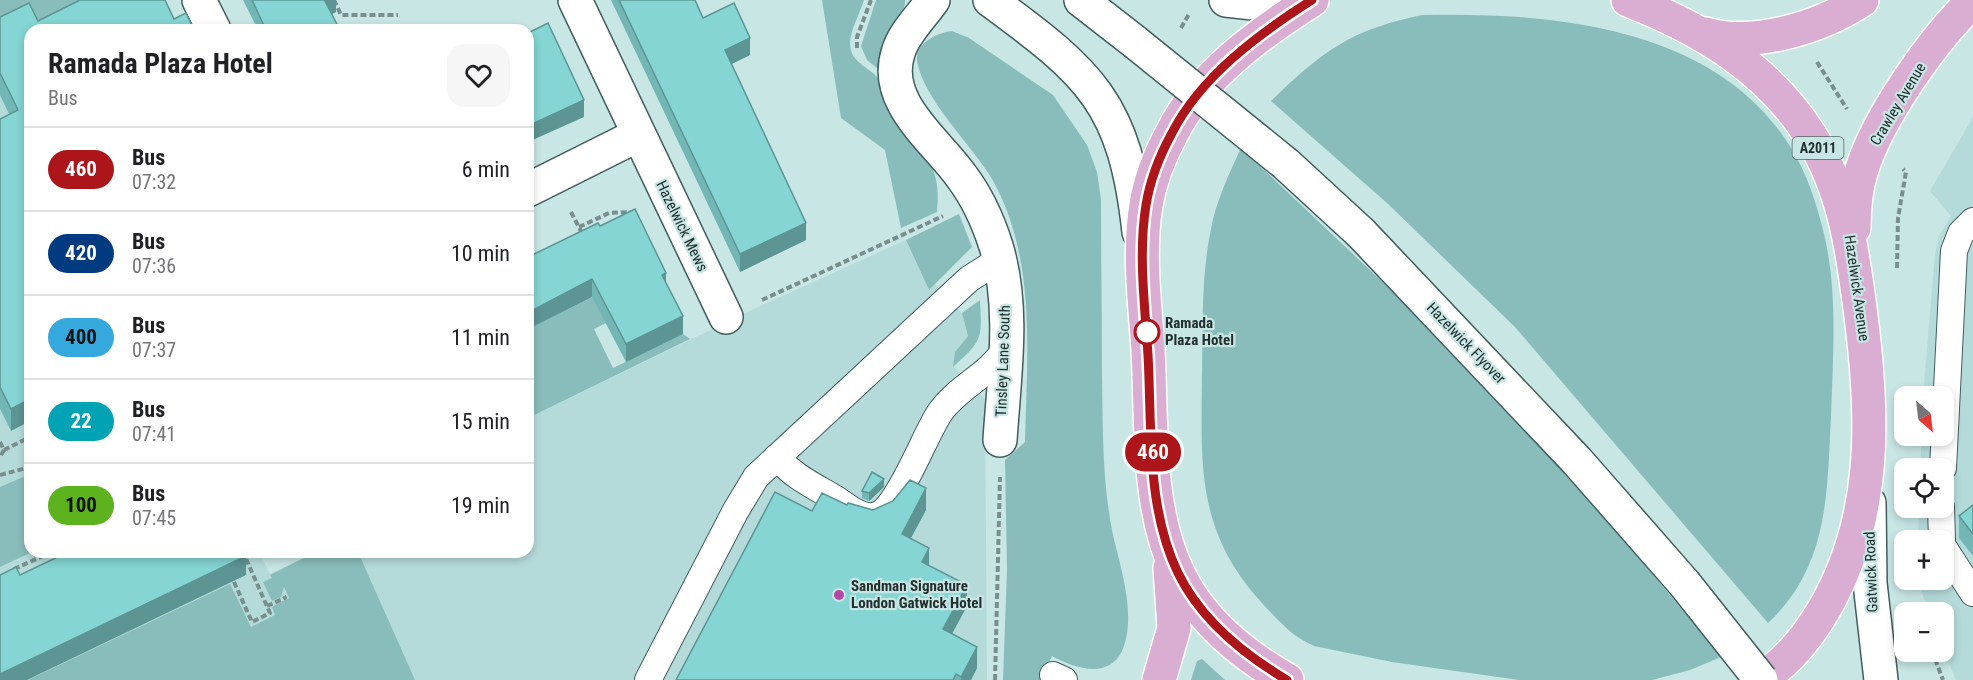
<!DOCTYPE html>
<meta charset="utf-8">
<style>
body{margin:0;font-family:"Roboto Condensed",sans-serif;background:#f6f6f6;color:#202124;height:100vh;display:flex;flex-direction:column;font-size:22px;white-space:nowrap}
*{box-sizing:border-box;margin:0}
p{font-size:20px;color:#757577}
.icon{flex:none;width:33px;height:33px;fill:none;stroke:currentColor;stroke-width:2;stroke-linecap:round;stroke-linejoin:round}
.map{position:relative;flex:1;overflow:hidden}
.details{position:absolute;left:24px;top:24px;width:510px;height:534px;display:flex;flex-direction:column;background:#fff;border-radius:18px;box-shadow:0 3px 9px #0003}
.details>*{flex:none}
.badge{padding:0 12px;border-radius:20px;font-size:21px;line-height:39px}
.needle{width:39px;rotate:152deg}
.tools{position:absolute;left:1894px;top:386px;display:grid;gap:12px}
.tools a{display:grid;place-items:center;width:60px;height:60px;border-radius:12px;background:#fff;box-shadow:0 3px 9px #0003;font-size:30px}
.map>.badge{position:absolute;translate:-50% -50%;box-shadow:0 0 0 3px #fff}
.round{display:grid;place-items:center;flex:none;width:63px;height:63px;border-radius:18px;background:#f6f6f6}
.summary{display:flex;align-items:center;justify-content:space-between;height:102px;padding:0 24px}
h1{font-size:28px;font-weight:700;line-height:45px}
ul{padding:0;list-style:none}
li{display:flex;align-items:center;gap:18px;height:84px;padding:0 24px;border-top:2px solid #e0e0e0}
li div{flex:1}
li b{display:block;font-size:22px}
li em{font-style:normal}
li .badge{min-width:66px;font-weight:700;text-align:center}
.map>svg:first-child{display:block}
.built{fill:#b4dbda}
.green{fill:#89bdbb}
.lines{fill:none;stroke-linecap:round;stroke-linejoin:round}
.service-casing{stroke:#425d5d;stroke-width:28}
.minor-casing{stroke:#425d5d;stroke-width:36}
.tertiary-casing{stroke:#425d5d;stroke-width:36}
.primary-casing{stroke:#fff;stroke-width:36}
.path{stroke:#798f8e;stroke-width:4;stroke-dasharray:6 3;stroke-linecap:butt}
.service{stroke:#fff;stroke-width:26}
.minor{stroke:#fff;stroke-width:33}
.tertiary{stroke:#fff;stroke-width:33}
.primary{stroke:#daadd3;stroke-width:33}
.tertiary-bridge-casing{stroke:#425d5d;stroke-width:36;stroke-linecap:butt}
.tertiary-bridge{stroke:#fff;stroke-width:33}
.wall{fill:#72b7b5}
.shaded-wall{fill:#5c9594}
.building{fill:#84d5d3;stroke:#5c9594;stroke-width:1.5}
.line-casing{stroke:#fff;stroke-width:14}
.line{stroke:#ac151a;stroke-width:9}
.stop-dot{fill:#fff;stroke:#ac151a;stroke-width:3}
.poi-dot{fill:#b447a6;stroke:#c7e6e4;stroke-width:2}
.labels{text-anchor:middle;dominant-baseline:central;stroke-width:4.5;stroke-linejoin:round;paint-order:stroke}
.shield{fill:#c7e6e4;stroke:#546665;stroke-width:1.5}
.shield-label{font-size:14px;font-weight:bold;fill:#232f2f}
.street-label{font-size:15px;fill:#232f2f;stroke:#c7e6e4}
.stop-label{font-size:15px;font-weight:bold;fill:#232f2f;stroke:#c7e6e4;text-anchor:start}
.poi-label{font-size:15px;font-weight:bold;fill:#232f2f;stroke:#c7e6e4;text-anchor:start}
</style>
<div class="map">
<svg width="1973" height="680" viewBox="0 0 1973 680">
<rect width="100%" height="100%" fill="#c7e6e4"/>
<g class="built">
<polygon points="0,0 30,30 30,552 259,552 270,574 316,552 528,552 528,418 754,309 906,240 929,290 935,284 962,313 968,336 955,352 954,367 985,399 987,680 0,680"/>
<polygon points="1973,117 1973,680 1956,680 1944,651 1944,612 1929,612 1917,579 1944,579 1944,540 1918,540 1919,507 1944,507 1944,468 1920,468 1922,435 1944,435 1944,396 1923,396 1935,254 1939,236 1951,216 1930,191"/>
</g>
<g class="green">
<polygon points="0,0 125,0 29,25 0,39"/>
<path d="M822,0h42c-4,13 -14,30 -14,44 1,21 22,23 31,38 5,9 4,21 10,30 26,41 52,45 46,100l-36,16 -16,-78 -44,-32z"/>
<polygon points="876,0 905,0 905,4 883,73 867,60 861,46"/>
<path d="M1422,15c129,-3 295,11 369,133 16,25 26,57 33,86 14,59 9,121 7,182 -4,77 -2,150 -63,207l-253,-296 -128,-124 -116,-102c52,-50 79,-71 151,-86z"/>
<path d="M952,31l17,7 84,57 34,50 10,27 4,27c0,59 1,118 1,177 1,54 0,106 11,159 8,35 24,81 9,116 -14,29 -48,17 -70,5l-11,24h-38l4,-110 -2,-110 20,-18c2,-89 12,-183 -33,-263 -20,-34 -70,-81 -75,-119 -2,-17 22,-28 35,-29z"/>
<path d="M1241,148l187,177 180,195 113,137 -31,13 -38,10h-133l-127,-18 -78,-16c-22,-9 -36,-26 -52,-43 -66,-72 -61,-138 -60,-229 1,-48 -1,-98 9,-145 5,-28 18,-55 30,-81z"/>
<polygon points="959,214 972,247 929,290 906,240"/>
<polygon points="599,294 612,320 594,329 613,368 683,334 690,339 528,418 528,339 532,337 528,328"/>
<path d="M980,300c2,39 3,40 -27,67l2,-15 13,-16 -6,-23z"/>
<polygon points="30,474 30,552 32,552 0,567 0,487"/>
<polygon points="316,552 358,552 415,680 28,680 230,584 251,627 275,615 272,607 289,598 284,587 281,597 272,601 263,582 272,578 270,575"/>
<polygon points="1202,659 1225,680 1191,680 1197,661"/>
</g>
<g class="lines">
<g class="service-casing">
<g id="service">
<path d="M777,457c15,19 39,30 59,42 11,7 23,19 37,17 25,-3 52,-84 68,-105 18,-25 49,-36 65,-63"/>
<polyline points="1943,468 1954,251 1961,233 1973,221"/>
<polyline points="1941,507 1942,540"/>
<polyline points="1944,548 1973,593"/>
<polyline points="1053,675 1064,680"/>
<polyline points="648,680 735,512 756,477 969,279 999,260"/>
</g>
</g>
<g class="minor-casing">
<g id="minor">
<polyline points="199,0 214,30"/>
<polyline points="575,0 726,317"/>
<path d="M933,0c-11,16 -30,34 -35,53 -16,50 39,88 64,124 15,20 26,44 34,69 19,62 8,131 4,194"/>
<polyline points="528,190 638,135"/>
</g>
</g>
<g class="tertiary-casing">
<g id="tertiary">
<path d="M990,0c101,74 135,103 149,232"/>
<polyline points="1081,0 1135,42"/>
<polyline points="1226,0 1253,3 1284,0"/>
<polyline points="1361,233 1577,461 1684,583"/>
<polyline points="1869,503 1870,583 1881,680"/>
</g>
</g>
<g class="primary-casing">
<g id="primary">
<path d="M1628,0c72,28 140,68 182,135 35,55 43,118 51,181 13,102 16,204 -38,295 -16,27 -36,52 -64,69"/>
<path d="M1706,34c49,14 115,-7 156,-34"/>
<path d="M1854,228c0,-20 2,-41 8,-59 17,-53 71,-130 111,-168"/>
<polyline points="1159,680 1174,628 1170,568"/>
<path d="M1287,680c-44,-25 -87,-60 -109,-107 -32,-67 -26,-150 -30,-223 -3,-47 -10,-97 -2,-145 4,-25 14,-50 26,-72 28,-57 88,-100 140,-133"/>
</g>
</g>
<g class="path">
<polyline points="334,0 341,15 398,15"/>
<polyline points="1181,28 1189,14"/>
<polyline points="857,48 857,37 871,0"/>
<polyline points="1817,62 1847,109"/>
<polyline points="571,212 583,235"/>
<polyline points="579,227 609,213 631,212"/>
<polyline points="1897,268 1898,218 1906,172 1903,169"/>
<polyline points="762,300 943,216"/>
<polyline points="0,442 4,450 0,457"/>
<polyline points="4,450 30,437"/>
<polyline points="0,475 30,467"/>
<polyline points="14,569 52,552"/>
<polyline points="234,582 252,622 270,613 243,552"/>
<polyline points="267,606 285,598 284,596"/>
<polyline points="1932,651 1943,680"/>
<polyline points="995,680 1000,477"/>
</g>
<use href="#service" class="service"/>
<use href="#minor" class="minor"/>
<use href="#tertiary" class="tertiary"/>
<use href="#primary" class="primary"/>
<g class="tertiary-bridge-casing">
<g id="tertiary-bridge">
<polyline points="1135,42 1286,164 1361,233"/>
<polyline points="1684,583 1761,680"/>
</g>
</g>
<use href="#tertiary-bridge" class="tertiary-bridge"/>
</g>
<g class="wall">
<polygon points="243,0 336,0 336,12 332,14 340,30 258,30"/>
<polygon points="611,0 695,0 703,18 750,55 732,64 806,240 740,272"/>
<polygon points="0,17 38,21 174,19 194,30 30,30 11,431 0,409 0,119 9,114 0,95"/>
<polygon points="600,226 666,284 683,334 626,362 592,297 532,327 532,337 528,339 528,257"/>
<polygon points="884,487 869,501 862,498 862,491"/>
<polygon points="847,505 873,510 926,510 910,539 929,565 967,606 952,634 977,668 971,680 676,680 812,511"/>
<polygon points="1973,505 1973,556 1959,538 1959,516"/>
</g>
<g class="shaded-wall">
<polygon points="327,0 336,0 336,12 325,17 325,1"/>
<polygon points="750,38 750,55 725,67 725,50"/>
<polygon points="584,100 584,117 528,142 528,126"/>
<polygon points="806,223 806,240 740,272 740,254"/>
<polygon points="666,273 666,291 662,275"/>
<polygon points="592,279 592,297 532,327 532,337 528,339 529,312"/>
<polygon points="683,316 683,334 626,362 626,344"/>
<polygon points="30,399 30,421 11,431 11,409"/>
<polygon points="884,479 884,487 869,501 869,493"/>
<polygon points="926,488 926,510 902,555 902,534"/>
<polygon points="929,548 929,570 922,562"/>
<polygon points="246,556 246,575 27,680 0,680 0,674"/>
<polygon points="967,585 967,606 943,650 943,629"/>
<polygon points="977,647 977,668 971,680 961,680 961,677"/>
</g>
<g class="building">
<polygon points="80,0 165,0 174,19 186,13 194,30 30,30 30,399 11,409 0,387 0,119 18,110 0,73 0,17 29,3 38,21"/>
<polygon points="252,0 327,0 325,1 340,30 263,30 262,29 265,28"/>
<polygon points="619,0 695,0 703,18 734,3 750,38 725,50 806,223 740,254"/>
<polygon points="548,23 584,100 528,126 528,33"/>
<polygon points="635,209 666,273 662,275 683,316 626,344 592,279 529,312 532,319 528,322 528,257 598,223 600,226"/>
<polygon points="872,472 884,479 869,493 862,491"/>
<polygon points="910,480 926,488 902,534 929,548 922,562 967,585 943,629 977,647 961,677 956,674 953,680 676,680 775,492 812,511 822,493 847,505 848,503 873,510 893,501"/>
<polygon points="1973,505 1973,534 1959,516"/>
<polygon points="68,552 244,552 246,556 0,674 0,575 16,567 20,575"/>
</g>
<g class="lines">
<g class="line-casing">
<path id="line" d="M1287,680c-44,-26 -86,-60 -109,-107 -32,-66 -26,-146 -30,-218 -3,-49 -10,-101 -2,-150 4,-25 14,-50 26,-72 29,-57 88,-100 140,-133"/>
</g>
<use href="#line" class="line"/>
</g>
<circle class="stop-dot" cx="1147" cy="332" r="12"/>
<circle class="poi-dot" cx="839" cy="595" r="6"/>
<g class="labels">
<rect class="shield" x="1792.5" y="137" width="51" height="22" rx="4.5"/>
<g class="shield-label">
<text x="1818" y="148">A2011</text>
</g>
<g class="street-label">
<text transform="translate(1898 104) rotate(-59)">Crawley Avenue</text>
<text transform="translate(682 226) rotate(64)">Hazelwick Mews</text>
<text transform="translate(1857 288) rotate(82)">Hazelwick Avenue</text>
<text transform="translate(1466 343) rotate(46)">Hazelwick Flyover</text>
<text transform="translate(1003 361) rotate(-88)">Tinsley Lane South</text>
<text transform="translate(1871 572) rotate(-92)">Gatwick Road</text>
</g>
<g class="stop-label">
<text x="1165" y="323">Ramada<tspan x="1165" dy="17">Plaza Hotel</tspan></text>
</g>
<g class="poi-label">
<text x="851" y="586">Sandman Signature<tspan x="851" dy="17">London Gatwick Hotel</tspan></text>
</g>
</g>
</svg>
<div class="tools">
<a><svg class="needle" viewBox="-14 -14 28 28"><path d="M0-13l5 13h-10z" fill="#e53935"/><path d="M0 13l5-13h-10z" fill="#757577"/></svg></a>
<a><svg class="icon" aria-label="locate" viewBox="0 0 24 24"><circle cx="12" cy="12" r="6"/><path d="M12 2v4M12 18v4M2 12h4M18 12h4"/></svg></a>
<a>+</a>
<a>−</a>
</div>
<b class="badge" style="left:1153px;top:452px;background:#ac151a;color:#fff">460</b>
<section class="details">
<div class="summary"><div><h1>Ramada Plaza Hotel</h1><p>Bus</p></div><a class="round"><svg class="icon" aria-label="heart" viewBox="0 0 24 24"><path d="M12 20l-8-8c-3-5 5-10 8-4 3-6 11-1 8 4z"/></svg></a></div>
<ul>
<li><span class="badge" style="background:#ac151a;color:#fff">460</span><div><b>Bus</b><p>07:32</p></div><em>6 min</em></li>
<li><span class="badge" style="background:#003b80;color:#fff">420</span><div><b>Bus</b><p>07:36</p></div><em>10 min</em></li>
<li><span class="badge" style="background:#35a9de;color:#111">400</span><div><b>Bus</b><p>07:37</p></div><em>11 min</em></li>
<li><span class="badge" style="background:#00a3b4;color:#fff">22</span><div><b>Bus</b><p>07:41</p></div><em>15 min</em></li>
<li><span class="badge" style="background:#5cb31e;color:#111">100</span><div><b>Bus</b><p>07:45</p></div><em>19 min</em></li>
</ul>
</section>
</div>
